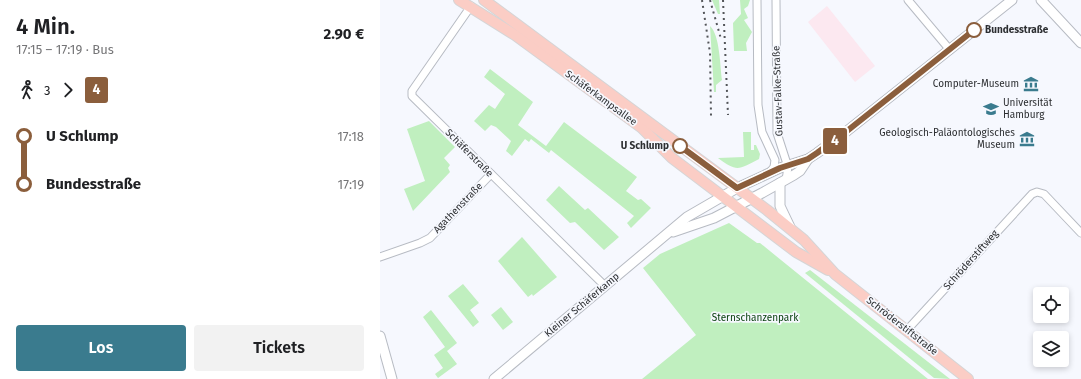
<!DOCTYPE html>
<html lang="de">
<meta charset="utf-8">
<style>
body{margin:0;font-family:"Fira Sans",sans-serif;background:#f2f2f2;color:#202124;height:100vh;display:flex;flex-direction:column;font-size:15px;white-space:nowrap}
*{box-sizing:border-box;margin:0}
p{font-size:13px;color:#757577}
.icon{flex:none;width:22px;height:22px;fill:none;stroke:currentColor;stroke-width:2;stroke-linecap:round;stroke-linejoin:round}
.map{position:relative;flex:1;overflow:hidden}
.drawer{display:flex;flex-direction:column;background:#fff;width:380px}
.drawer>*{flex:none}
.badge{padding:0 8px;border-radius:3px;font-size:14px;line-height:26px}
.fabs{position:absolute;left:653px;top:287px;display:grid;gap:8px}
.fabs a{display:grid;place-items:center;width:36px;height:36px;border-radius:4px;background:#fff;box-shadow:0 2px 6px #0003;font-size:20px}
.map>.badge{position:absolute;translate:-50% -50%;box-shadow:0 0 0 2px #fff}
.legs{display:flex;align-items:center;gap:6px;height:44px;padding:0 16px;font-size:13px}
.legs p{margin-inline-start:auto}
.head{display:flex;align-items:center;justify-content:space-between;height:68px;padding:0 16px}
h1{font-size:22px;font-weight:600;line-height:30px}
.cta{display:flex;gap:8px;margin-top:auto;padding:8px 16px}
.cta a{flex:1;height:46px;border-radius:4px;background:#3a7b8e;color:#fff;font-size:16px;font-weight:600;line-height:46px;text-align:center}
.cta a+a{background:#f2f2f2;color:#202124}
ul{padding:0 16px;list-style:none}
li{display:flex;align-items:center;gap:14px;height:48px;font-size:15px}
li i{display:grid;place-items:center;width:6px;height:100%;margin:0 5px;background:currentColor}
li i::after{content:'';width:10px;height:10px;margin:-5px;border:3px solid;border-radius:50%;background:#fff}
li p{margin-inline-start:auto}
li:first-child i{background:linear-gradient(#0000 50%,currentColor 0)}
li:last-child i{background:linear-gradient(currentColor 50%,#0000 0)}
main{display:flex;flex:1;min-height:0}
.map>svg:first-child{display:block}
.industrial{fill:#fce8f0}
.green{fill:#c0efbf}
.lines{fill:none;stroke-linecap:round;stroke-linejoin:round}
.street-casing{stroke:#b7bbc3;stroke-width:9}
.secondary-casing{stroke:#b7bbc3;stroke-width:11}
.primary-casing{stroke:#d5d5d6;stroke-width:12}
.street{stroke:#fff;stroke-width:7}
.secondary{stroke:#fff;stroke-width:9}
.primary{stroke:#fbcdc5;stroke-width:10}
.rail{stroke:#535559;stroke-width:2;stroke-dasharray:2 4;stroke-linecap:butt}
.line-1-casing{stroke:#fff;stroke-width:9}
.line-1{stroke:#8b5e3c;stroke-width:6}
.stop-1-dot{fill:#fff;stroke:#8b5e3c;stroke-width:2}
.labels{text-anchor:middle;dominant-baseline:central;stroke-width:3.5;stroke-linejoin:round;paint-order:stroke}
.stop-label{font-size:10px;font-weight:bold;fill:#2c2e31;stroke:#f6f8fe;text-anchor:start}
.poi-label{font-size:10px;fill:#2c2e31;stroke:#f6f8fe;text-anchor:end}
.street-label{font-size:10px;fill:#2c2e31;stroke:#f6f8fe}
.park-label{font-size:10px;fill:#0a410f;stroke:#f6f8fe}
</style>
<main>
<section class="drawer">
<div class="head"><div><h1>4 Min.</h1><p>17:15 – 17:19 · Bus</p></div><b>2.90 €</b></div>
<div class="legs"><svg class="icon" aria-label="walk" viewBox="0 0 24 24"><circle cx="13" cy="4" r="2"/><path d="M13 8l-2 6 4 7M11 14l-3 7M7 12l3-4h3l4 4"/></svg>3<svg class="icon" aria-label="forward" viewBox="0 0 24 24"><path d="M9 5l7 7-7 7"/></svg><b class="badge" style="background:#8b5e3c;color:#fff">4</b></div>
<ul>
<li><i style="color:#8b5e3c"></i><b>U Schlump</b><p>17:18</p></li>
<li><i style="color:#8b5e3c"></i><b>Bundesstraße</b><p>17:19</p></li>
</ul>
<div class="cta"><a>Los</a><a>Tickets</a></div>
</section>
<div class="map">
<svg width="701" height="379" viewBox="0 0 701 379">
<rect width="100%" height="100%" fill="#f6f8fe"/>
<polygon class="industrial" points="447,6 495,66 475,82 428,22"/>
<g class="green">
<polygon points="332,0 339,0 340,14 338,14"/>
<polygon points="360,0 370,0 368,6 364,9 368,18 364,20 372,32 366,43 367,51 354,51 353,23 361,14"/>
<path d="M330,26c10,9 10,40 12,54l-6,5v7h-2z"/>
<polygon points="110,69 153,102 138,125 166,146 184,122 257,177 246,191 258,200 261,199 271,208 251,228 247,223 254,216 171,150 169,153 151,139 149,142 145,139 132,156 126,151 131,141 116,127 111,125 105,131 94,121 109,105 115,109 125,94 104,77"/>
<polygon points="49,121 75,147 64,158 70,165 68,168 70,172 33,211 24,189 45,181 27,129"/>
<path d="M363,132h8v18h3v-5h2l4,9 -1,5c-21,11 -22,13 -41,-1l26,-1z"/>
<polygon points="179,186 205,210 208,208 239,237 224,250 195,222 190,223 166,200"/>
<polygon points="349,223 377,243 380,243 548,379 262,379 316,335 263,268 280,254"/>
<polygon points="142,237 177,277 153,296 152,294 148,297 118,261"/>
<polygon points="430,270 570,379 554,378 425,273"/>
<polygon points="83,284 99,303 90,310 99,322 93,327 68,296"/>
<polygon points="121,307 133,322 123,330 111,315"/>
<polygon points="51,310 77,343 67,351 77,364 58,378 55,374 63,368 54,355 65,347 43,317"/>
</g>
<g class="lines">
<g class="street-casing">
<g id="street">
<polyline points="377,0 378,105 382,132 395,160 394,167 390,172"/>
<polyline points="396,0 397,133 408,167 406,180"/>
<polyline points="528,0 570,50"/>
<polyline points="91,6 32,91 32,96 225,286"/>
<polyline points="0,257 40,243 50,238 111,174"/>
<polyline points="527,330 652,194 657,192 664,194 701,233"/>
</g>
</g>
<g class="secondary-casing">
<g id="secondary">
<polyline points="661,0 701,43"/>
<polyline points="400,183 400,206 410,227"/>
<polyline points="293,232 334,218 382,193 414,175 420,171 428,159"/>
<polyline points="0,336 12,379"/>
<polyline points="114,379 307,217 357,188 400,168 428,159 437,153 467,131 632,0"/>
</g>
</g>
<g class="primary-casing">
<g id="primary">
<polyline points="79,0 135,35 262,128 292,158 416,252 448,270"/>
<polyline points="104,0 387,210 424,240 455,274 588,379"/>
</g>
</g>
<use href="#street" class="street"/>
<use href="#secondary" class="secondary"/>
<use href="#primary" class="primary"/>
<g class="rail">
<polyline points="322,0 330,53 331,116"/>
<polyline points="330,0 341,39"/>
<polyline points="343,0 348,115"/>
</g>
</g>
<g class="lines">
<g class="line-1-casing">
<polyline id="line-1" points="300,146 357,188 400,168 428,159 437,153 467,131 594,30"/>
</g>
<use href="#line-1" class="line-1"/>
</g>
<defs>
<g id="museum-bare" transform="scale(1.2)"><path d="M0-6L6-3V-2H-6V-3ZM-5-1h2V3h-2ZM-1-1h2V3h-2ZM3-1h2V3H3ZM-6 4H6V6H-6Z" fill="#3a7b8e" stroke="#f6f8fe" stroke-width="2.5" paint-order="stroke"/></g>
<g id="university-bare" transform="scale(1.2)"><path d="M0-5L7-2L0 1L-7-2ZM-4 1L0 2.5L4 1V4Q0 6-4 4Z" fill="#3a7b8e" stroke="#f6f8fe" stroke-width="2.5" paint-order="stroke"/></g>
</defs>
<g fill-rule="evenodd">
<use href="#museum-bare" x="651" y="84"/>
<use href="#university-bare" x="611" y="109"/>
<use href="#museum-bare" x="647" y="139"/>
</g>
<g class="stop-1-dot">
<circle cx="594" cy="30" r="7"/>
<circle cx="300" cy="146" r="7"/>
</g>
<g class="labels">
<g class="stop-label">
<text x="605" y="30">Bundesstraße</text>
<text x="289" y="146" text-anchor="end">U Schlump</text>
</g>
<g class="poi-label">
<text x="639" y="84">Computer-Museum</text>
<text x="623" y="103" text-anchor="start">Universität<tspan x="623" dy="12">Hamburg</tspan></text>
<text x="635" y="133">Geologisch-Paläontologisches<tspan x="635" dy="12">Museum</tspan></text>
</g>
<g class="street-label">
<text transform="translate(398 91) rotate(-92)">Gustav-Falke-Straße</text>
<text transform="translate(221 98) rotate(36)">Schäferkampsallee</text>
<text transform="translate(89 153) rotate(45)">Schäferstraße</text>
<text transform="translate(78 208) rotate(-46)">Agathenstraße</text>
<text transform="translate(591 260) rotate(-48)">Schröderstiftweg</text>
<text transform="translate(202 305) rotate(-40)">Kleiner Schäferkamp</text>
<text transform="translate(522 326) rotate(38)">Schröderstiftstraße</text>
</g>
<g class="park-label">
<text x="375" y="318">Sternschanzenpark</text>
</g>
</g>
</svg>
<div class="fabs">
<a><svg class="icon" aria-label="locate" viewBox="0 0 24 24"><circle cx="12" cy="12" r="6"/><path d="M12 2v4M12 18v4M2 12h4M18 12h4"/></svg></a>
<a><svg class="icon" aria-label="layers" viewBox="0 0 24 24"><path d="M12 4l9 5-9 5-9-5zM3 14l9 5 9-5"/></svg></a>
</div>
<b class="badge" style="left:455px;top:141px;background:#8b5e3c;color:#fff">4</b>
</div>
</main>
